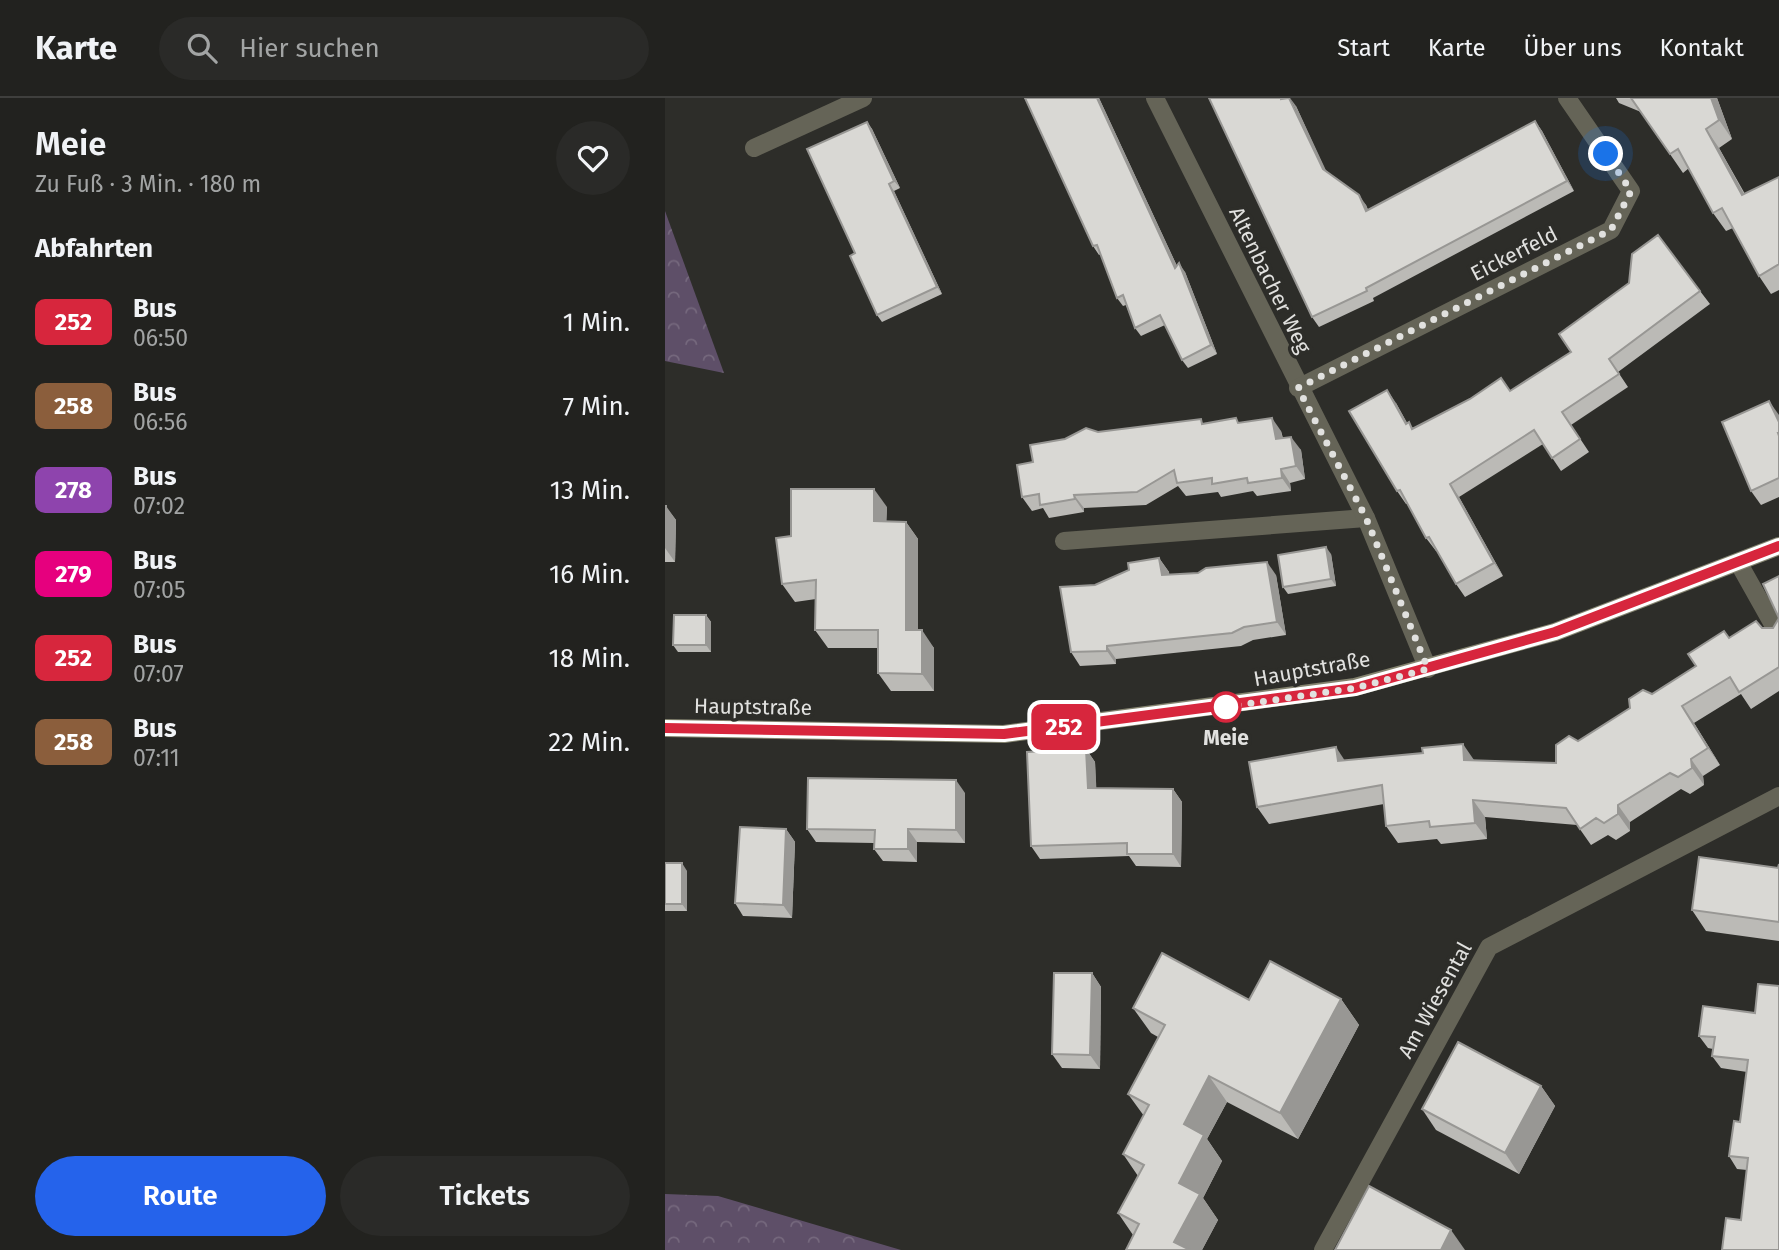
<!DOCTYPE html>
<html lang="de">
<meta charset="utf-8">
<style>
body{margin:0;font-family:"Fira Sans",sans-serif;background:#2a2a28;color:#f1f3f6;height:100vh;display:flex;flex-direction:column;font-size:26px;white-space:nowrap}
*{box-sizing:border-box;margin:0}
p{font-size:23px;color:#a2a4a4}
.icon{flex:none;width:38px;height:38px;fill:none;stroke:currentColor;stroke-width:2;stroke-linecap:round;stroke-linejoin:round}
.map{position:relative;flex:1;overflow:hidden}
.details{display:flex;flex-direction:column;background:#22221f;width:665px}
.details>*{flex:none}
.badge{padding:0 14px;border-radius:10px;font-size:24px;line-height:46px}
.you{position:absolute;width:35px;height:35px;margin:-18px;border:5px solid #fff;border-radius:50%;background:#1a73e8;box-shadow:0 0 0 10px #1a73e833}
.map>.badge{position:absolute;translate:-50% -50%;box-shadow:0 0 0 4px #fff}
h2{padding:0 35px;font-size:26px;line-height:63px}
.round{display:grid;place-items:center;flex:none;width:74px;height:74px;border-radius:37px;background:#2a2a28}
.head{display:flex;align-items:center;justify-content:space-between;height:119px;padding:0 35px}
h1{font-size:33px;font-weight:600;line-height:52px}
.button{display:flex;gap:14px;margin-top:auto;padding:14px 35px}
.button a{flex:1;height:80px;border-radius:42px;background:#2563eb;color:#fff;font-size:28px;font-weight:600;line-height:80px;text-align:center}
.button a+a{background:#2a2a28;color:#f1f3f6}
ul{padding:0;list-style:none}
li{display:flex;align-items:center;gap:21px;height:84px;padding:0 35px}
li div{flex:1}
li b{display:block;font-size:26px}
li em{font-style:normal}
li .badge{min-width:77px;font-weight:700;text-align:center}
header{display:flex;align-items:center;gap:42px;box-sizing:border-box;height:98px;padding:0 35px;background:#22221f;border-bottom:2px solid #3f3f3d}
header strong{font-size:33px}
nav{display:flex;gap:38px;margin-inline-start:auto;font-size:24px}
.search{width:490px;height:63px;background:#2a2a28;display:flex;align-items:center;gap:18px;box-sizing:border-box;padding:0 24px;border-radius:38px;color:#a2a4a4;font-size:26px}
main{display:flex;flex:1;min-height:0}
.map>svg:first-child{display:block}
.forest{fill:url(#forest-crowns)}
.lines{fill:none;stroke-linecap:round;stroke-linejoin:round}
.lane{stroke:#656457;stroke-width:18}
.street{stroke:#656457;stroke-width:18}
.secondary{stroke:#84836f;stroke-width:18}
.wall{fill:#bbbab6}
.shaded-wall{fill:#989794}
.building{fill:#d9d8d4;stroke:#989794;stroke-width:2}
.line-casing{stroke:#fff;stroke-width:16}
.line{stroke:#d7263d;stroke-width:10}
.walk{stroke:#e1e1df;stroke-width:7;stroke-dasharray:0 12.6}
.stop-dot{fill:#fff;stroke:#d7263d;stroke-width:3.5}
.labels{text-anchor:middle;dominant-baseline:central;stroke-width:7;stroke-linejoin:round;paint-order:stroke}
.street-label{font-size:21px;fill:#e1e1df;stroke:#2d2d29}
.stop-label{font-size:21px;font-weight:bold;fill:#e1e1df;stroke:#2d2d29}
</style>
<header>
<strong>Karte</strong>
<div class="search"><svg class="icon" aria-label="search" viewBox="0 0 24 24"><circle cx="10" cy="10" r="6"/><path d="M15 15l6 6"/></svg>Hier suchen</div>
<nav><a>Start</a><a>Karte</a><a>Über uns</a><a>Kontakt</a></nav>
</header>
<main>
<section class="details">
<div class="head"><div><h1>Meie</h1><p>Zu Fuß · 3 Min. · 180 m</p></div><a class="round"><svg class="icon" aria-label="heart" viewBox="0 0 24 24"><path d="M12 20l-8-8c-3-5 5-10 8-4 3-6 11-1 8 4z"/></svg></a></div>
<h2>Abfahrten</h2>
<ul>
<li><span class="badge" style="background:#d7263d;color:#fff">252</span><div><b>Bus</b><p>06:50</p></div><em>1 Min.</em></li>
<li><span class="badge" style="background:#8b5e3c;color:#fff">258</span><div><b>Bus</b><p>06:56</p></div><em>7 Min.</em></li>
<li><span class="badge" style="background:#8e44ad;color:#fff">278</span><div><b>Bus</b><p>07:02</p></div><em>13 Min.</em></li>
<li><span class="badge" style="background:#e6007e;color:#fff">279</span><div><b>Bus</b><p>07:05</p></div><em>16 Min.</em></li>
<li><span class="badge" style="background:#d7263d;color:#fff">252</span><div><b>Bus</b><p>07:07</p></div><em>18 Min.</em></li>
<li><span class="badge" style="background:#8b5e3c;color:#fff">258</span><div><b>Bus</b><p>07:11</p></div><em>22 Min.</em></li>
</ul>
<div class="button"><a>Route</a><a>Tickets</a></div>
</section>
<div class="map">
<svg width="1114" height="1152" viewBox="0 0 1114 1152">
<defs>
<pattern id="forest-crowns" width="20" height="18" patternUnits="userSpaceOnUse" patternTransform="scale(1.75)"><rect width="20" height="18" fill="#5e4f68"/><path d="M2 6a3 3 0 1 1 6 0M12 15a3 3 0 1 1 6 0" fill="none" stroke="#75687d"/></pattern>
</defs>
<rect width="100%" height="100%" fill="#2d2d29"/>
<g class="forest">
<polygon points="0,113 59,275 0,263"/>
<polygon points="0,1096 53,1098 236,1152 0,1152"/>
</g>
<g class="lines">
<polyline class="lane" points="399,443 701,420"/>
<g class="street">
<polyline points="490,0 701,420 763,571"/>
<polyline points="89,50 198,0"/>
<polyline points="633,290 946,132 966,93 902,0"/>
<polyline points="1073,464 1114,537"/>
<polyline points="658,1152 824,849 1114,698"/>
</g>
<polyline class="secondary" points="0,630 339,636 690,589 890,534 1114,448"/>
</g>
<g class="wall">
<polygon points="360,0 434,0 512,168 520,174 552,256 523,270 517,262 500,227 476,238 470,230 461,207 458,208 452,200 436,156 434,157 428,148"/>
<polygon points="951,0 1052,0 1067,41 1054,50 1080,96 1114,79 1114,192 1106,196 1094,178 1068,130 1061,133 1048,115 1024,70 1018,75 976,14 954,5"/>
<polygon points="631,8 661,74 701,107 703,112 870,23 877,33 909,93 708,200 709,203 654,229 647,219"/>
<polygon points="202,24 207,31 235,90 229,93 277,196 217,224 212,217 190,155"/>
<polygon points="1035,193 1045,206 953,274 963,289 906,327 924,354 896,373 878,346 794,399 838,478 800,499 791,486 772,452 771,453 761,440 743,406 741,406 732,393 731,305 742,325 748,330 846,293"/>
<polygon points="1114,317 1114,399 1096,407 1086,393"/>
<polygon points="575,325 616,333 618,340 636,352 640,381 625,385 626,393 592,398 588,393 556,399 553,394 521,398 513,388 481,407 419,410 419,414 384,420 378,410 367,413 357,399 368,364 400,341 433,334 540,326"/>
<polygon points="0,408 11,422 10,464 0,464"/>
<polygon points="222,409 221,423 241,424 253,441 253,532 269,550 269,593 226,593 213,575 213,550 163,550 150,532 151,501 130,504 117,486 126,438"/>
<polygon points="666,456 671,488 623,496 618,489"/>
<polygon points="494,460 504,474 504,476 611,477 621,537 588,542 576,548 451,561 451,566 415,568 406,554 430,487"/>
<polygon points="1114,478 1114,593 1086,611 1076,596 1029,625 1055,667 1038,678 1039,687 1025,696 1016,691 965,724 965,733 951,742 943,737 926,747 912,727 820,719 822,741 776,746 772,741 733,745 721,728 719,706 604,726 592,709 680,663 758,655 809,662 891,665 913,643 1031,568 1064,540 1097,530 1108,530 1114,520"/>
<polygon points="41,517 46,524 46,554 13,554 8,547"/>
<polygon points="421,651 430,664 431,690 508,691 517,704 516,769 471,768 464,758 375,761 366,748"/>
<polygon points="300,695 300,745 252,744 252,764 218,763 209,751 209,745 151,744 142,731"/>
<polygon points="121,731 130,744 127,820 78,818 70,805"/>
<polygon points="0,765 22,773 22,813 0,813"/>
<polygon points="1114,766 1114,843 1041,833 1027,812 1113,770"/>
<polygon points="427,875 436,889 435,971 397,970 387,956"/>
<polygon points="1114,888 1076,1122 1082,1072 1072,1071 1064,1058 1075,1024 1082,974 1056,970 1047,958 1048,951 1043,950 1034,938 1090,915"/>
<polygon points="676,901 694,927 633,1041 562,1004 542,1041 557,1063 538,1100 553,1122 537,1152 461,1152 468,1137 453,1115 473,1078 458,1056 479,1018 463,996 493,939 486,935 468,910 584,902"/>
<polygon points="876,988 890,1008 854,1076 771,1032 757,1011"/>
</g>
<g class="shaded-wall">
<polygon points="432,0 434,0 517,179 510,170"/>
<polygon points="625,0 631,8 665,81 658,71"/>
<polygon points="1046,0 1052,0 1067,41 1054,22"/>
<polygon points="870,23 877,33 909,93 902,83"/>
<polygon points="202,24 207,31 235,90 229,83"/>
<polygon points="1041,31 1054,50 1090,116 1077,97"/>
<polygon points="224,86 229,93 277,196 272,189"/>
<polygon points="694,97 701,107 708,123 701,113"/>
<polygon points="514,165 520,174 552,256 546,247"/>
<polygon points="722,292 731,305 750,339 741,326"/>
<polygon points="1104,303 1114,317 1114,324"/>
<polygon points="607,320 616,333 620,355 611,341"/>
<polygon points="626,339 636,352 640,381 631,368"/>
<polygon points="616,371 625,385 626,393 617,380"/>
<polygon points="785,386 794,399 838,478 829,465"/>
<polygon points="209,391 222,409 221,441 209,423"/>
<polygon points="409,397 419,410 419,414 410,401"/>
<polygon points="1,408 11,422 10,464 0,450"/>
<polygon points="241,424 253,441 253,550 241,532"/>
<polygon points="661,449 666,456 671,488 666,481"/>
<polygon points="494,460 504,474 507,490 497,477"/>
<polygon points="602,464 611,477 621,537 612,524"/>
<polygon points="41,517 46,524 46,554 41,547"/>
<polygon points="257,532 269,550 269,593 257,576"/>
<polygon points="442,548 451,561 451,566 442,553"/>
<polygon points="1017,608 1029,625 1055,667 1043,650"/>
<polygon points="798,646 809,662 799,662"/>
<polygon points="671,649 682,666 673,663"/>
<polygon points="421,651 430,664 432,702 423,690"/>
<polygon points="1026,661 1038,678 1039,687 1027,670"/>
<polygon points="291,682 300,695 300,745 291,732"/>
<polygon points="508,691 517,704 516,769 508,756"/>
<polygon points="808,702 820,719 822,741 810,725"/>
<polygon points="953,707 965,724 965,733 953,716"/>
<polygon points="121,731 130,744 127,820 118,807"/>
<polygon points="243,731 252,744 252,764 243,751"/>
<polygon points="17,765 22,773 22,813 17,806"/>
<polygon points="427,875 436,889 435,971 425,957"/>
<polygon points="676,901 694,927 633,1041 615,1015"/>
<polygon points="544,978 562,1004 542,1041 557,1063 538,1100 553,1122 537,1152 515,1152 509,1144 519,1026"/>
<polygon points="876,988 890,1008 854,1076 840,1055"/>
<polygon points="786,1132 800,1152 776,1152"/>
</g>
<g class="building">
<polygon points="360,0 432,0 510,170 514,165 546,247 517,262 495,217 470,230 458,197 452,200 432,147 428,148"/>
<polygon points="544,0 616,0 616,1 624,0 658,71 694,97 701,113 870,23 902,83 701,190 702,193 647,219"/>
<polygon points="966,0 1046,0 1054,22 1041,31 1077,97 1114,79 1114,166 1094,178 1057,110 1048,115 1013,51 1005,56"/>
<polygon points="202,24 229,83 224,86 272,189 212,217 185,158 190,155 142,51"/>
<polygon points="993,137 1035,193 944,261 954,276 897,314 915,341 887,360 869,332 785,386 829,465 791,486 764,439 761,440 735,392 732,393 684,313 722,292 741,326 744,324 747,331 805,301 836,280 845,293 906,254 894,236 964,185 967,156"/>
<polygon points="1104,303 1114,324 1114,335 1113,335 1114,338 1114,380 1086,393 1057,324"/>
<polygon points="571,320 573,325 607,320 611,341 626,339 631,368 616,371 617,380 583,385 582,380 547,386 547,380 512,385 509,372 472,394 409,397 410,401 375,407 374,396 357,399 352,367 368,364 365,347 400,341 421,330 433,334 536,321 537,326"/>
<polygon points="126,391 209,391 209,423 241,424 241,532 257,532 257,576 213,575 213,532 150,532 151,482 117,486 111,440 126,438"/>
<polygon points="0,408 1,408 0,450"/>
<polygon points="661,449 666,481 618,489 613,457"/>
<polygon points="494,460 497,477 533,475 541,470 602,464 612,524 579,529 567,535 442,548 442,553 406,554 395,489 430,487 464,472 463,465"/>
<polygon points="1114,478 1114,569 1074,594 1065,579 1017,608 1043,650 1026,661 1027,670 1013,679 1005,675 953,707 953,716 939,725 931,720 915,731 901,710 808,702 810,725 765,729 764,723 721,728 717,687 592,709 584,664 671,649 673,663 758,655 757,650 798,646 799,662 891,665 891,647 904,638 913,643 965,610 964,601 978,592 987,596 1031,568 1023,556 1059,533 1064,540 1091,523 1097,530 1108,530 1114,520 1098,486"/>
<polygon points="9,517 41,517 41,547 8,547"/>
<polygon points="421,651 423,690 508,691 508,756 462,756 462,745 366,748 362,654"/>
<polygon points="143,680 291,682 291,732 243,731 243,751 209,751 210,732 142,731"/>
<polygon points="75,729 121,731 118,807 70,805"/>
<polygon points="1034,759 1113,770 1114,766 1114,824 1027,812"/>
<rect x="0" y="765" width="17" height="41"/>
<polygon points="497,855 584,902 605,863 676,901 615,1015 544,978 519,1026 539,1037 514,1085 535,1096 509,1144 525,1152 461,1152 474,1126 453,1115 479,1067 458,1056 484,1007 463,996 500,927 468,910"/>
<polygon points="389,875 427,875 425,957 387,956"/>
<polygon points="1093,886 1114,888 1114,1152 1057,1152 1061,1120 1076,1122 1083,1060 1064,1058 1069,1023 1075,1024 1083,962 1047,958 1050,939 1034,938 1038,908 1090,915"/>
<polygon points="793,944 876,988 840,1055 757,1011"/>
<polygon points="704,1088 786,1132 776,1152 670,1152"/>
</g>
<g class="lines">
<g class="line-casing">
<polyline id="line" points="0,630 339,636 690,590 890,534 1114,448"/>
</g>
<use href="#line" class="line"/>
<polyline class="walk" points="561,609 690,590 763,571 701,420 633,290 946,132 966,93 941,56"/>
</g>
<circle class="stop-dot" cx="561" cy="609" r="14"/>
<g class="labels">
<g class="street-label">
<text transform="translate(849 156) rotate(-27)">Eickerfeld</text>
<text transform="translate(605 182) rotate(64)">Altenbacher Weg</text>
<text transform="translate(647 571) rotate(-10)">Hauptstraße</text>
<text transform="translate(88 609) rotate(1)">Hauptstraße</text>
<text transform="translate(770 902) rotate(-61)">Am Wiesental</text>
</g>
<g class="stop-label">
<text x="561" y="640">Meie</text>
</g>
</g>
</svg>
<div class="you" style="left:941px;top:56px"></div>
<b class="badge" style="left:399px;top:629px;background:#d7263d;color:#fff">252</b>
</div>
</main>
